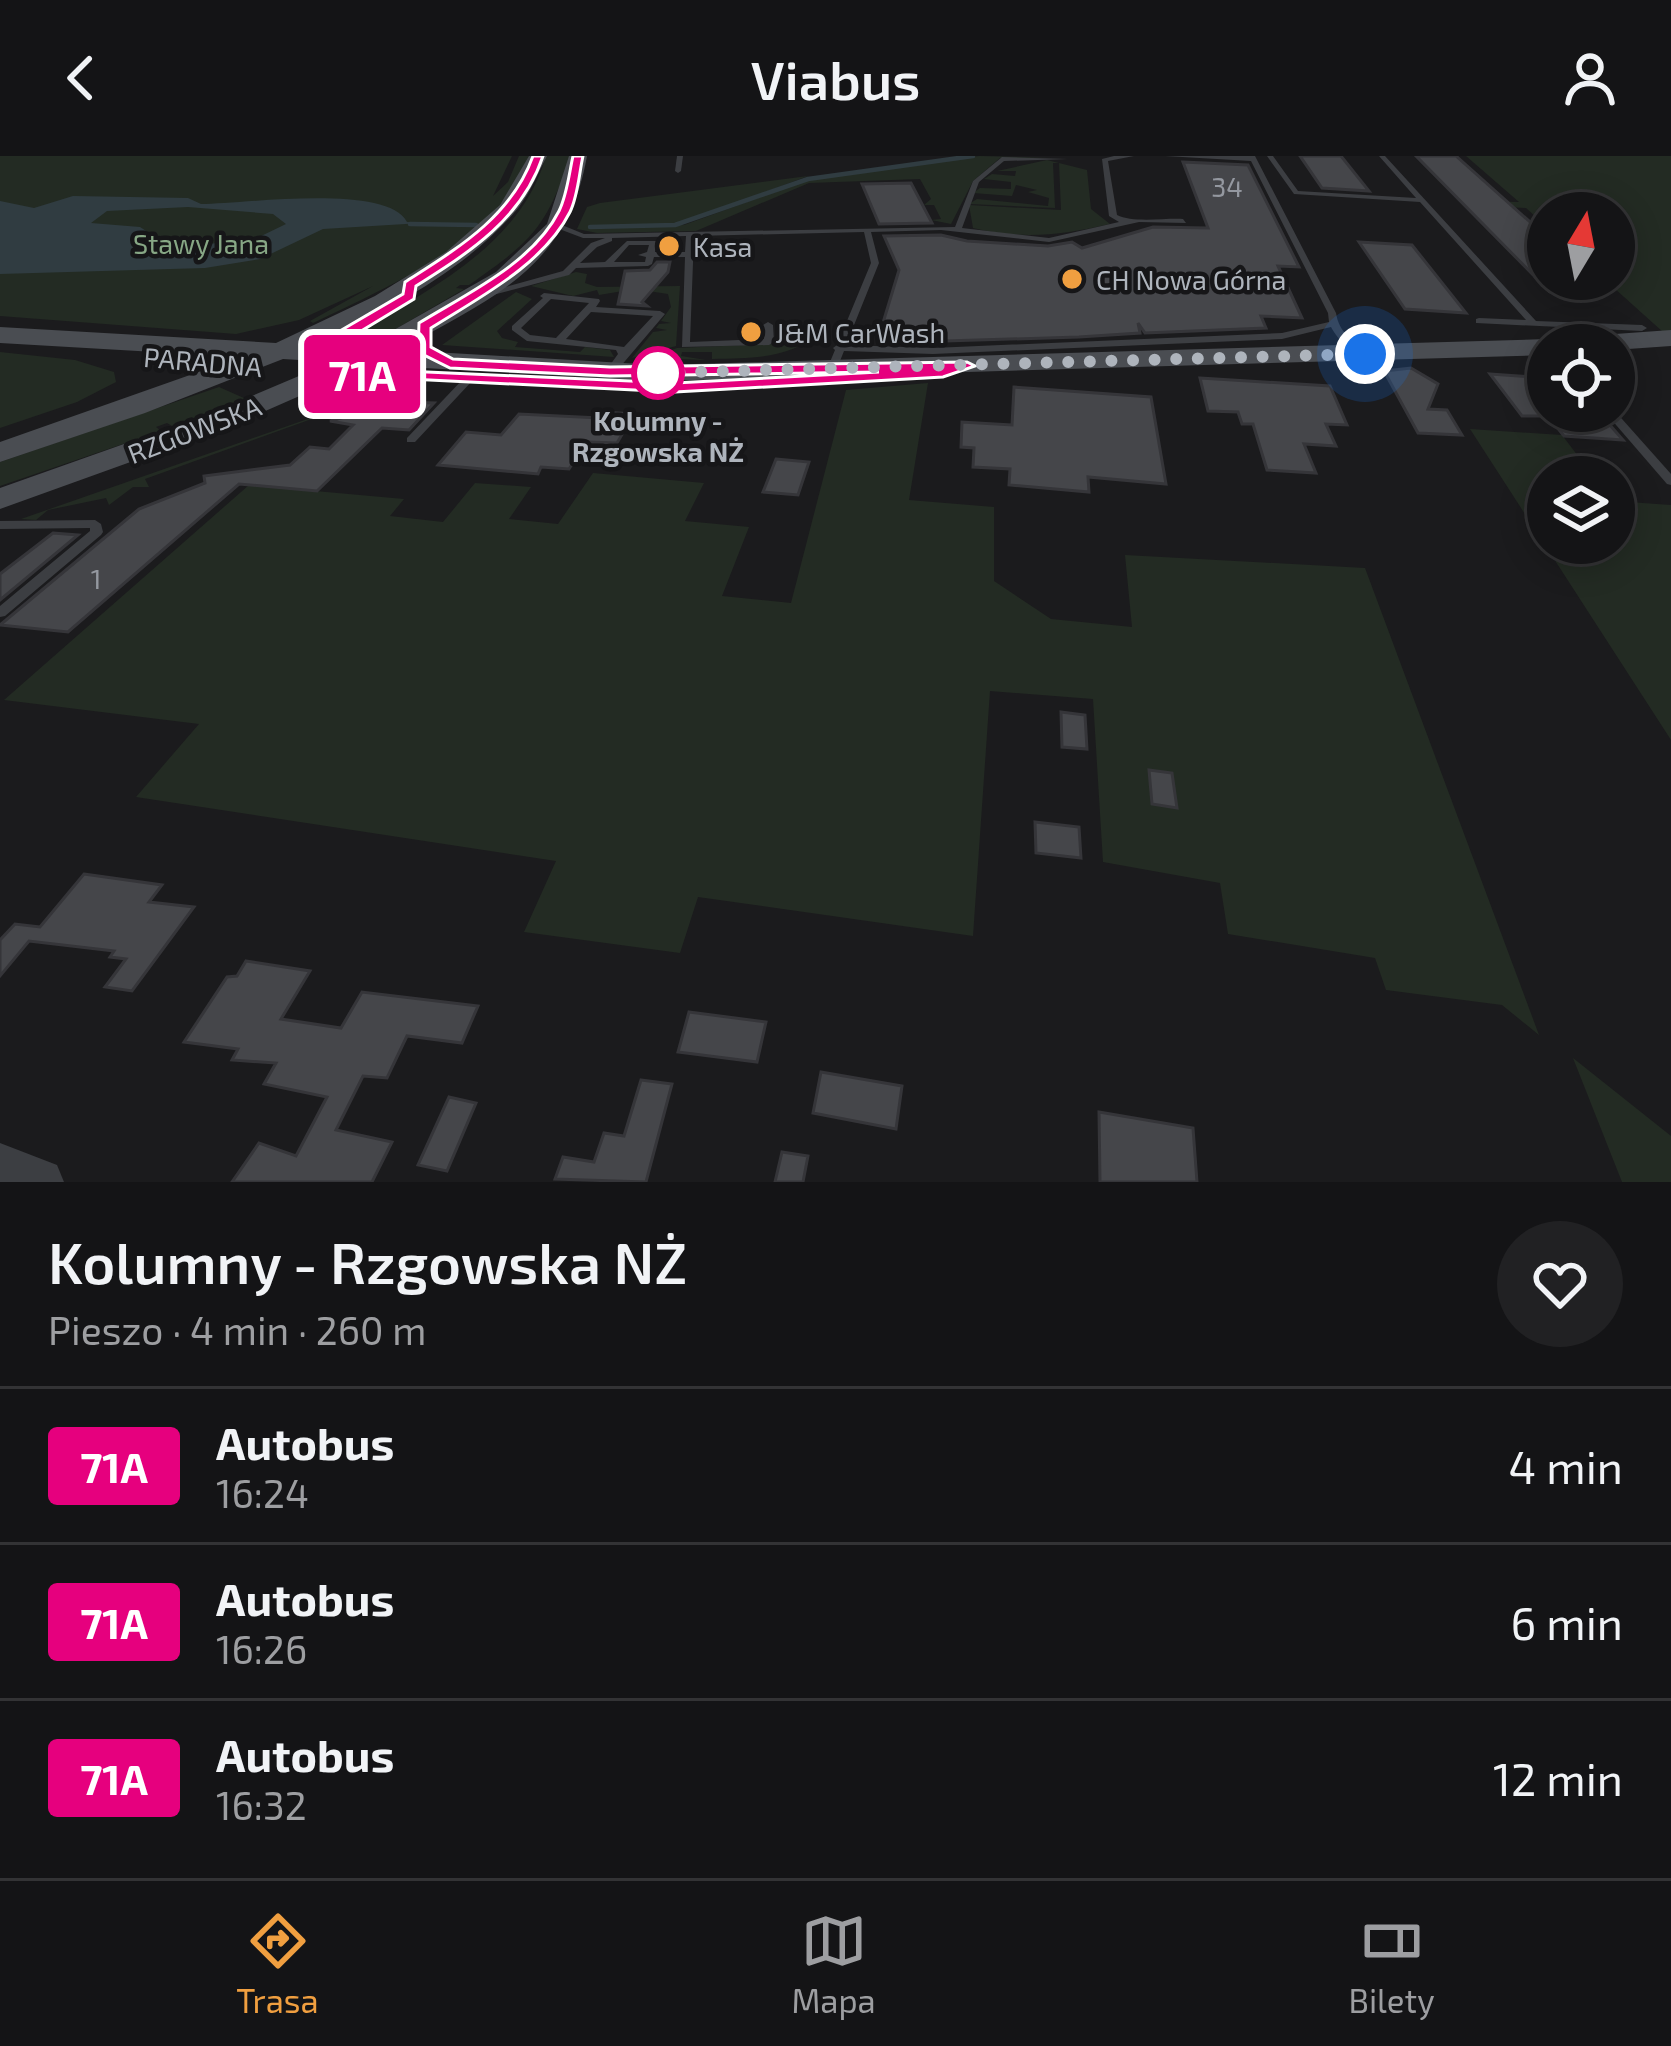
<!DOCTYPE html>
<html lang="pl">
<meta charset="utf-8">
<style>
body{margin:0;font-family:"Exo 2",sans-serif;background:#212123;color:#f1f3f6;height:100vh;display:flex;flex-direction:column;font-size:45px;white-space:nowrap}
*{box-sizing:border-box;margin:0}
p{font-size:39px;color:#9d9ea1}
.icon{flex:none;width:66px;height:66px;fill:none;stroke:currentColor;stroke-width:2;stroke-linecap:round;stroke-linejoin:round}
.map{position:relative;height:1026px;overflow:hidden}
.drawer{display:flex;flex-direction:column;background:#141416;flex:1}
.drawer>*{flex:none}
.badge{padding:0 24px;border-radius:9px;font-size:42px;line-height:78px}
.needle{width:78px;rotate:10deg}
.fabs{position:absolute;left:1527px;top:36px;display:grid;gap:24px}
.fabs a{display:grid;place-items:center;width:108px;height:108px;border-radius:50%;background:#141416;box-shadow:0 6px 30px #0003,0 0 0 3px #333335;font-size:60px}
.you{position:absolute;width:60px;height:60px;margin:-30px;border:9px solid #fff;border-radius:50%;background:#1a73e8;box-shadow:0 0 0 18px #1a73e833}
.map>.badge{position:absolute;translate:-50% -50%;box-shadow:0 0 0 6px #fff}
.round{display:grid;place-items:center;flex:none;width:126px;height:126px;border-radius:63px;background:#212123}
.overview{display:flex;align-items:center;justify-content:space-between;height:204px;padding:0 48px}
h1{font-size:57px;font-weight:600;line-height:90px}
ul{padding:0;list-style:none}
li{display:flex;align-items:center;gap:36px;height:156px;padding:0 48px;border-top:3px solid #333335}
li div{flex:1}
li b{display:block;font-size:45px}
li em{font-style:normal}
li .badge{min-width:132px;font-weight:700;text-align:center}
header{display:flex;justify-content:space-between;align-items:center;height:156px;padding:0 48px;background:#141416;font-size:54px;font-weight:600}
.tab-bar{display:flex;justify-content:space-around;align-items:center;height:168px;border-top:3px solid #333335;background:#141416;font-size:33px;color:#9d9ea1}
.tab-bar a{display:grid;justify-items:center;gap:6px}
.tab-bar .current{color:#f09f40}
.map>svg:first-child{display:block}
.green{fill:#232b23}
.water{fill:#303c41;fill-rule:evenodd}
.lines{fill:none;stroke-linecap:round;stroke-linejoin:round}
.stream{stroke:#303c41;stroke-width:4.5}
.building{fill:#45464a;stroke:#353539;stroke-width:3}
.lane{fill:#3c3e42;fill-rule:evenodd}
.street{fill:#3c3e42;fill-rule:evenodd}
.secondary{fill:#4a4d52;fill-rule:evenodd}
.line{fill:#e6007e;stroke:#fff;stroke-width:3}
.walk{stroke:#aeb4bc;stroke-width:12;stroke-dasharray:0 21.6}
.poi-dot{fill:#f09f40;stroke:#161618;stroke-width:4.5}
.stop-dot{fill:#fff;stroke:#e6007e;stroke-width:6}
.labels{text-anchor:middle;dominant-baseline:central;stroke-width:9;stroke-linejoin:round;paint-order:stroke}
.number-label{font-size:27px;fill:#9498a0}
.far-park-label{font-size:27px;fill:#87a785;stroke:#161618}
.far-poi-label{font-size:27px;fill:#aeb4bc;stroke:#161618;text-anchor:start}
.far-street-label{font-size:27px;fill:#aeb4bc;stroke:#161618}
.far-stop-label{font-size:27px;font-weight:bold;fill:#aeb4bc;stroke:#161618}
</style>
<header><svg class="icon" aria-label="back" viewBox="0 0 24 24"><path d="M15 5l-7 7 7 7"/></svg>Viabus<svg class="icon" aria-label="person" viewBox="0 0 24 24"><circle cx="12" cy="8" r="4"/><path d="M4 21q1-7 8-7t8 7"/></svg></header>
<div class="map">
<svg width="1671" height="1026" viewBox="0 0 1671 1026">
<rect width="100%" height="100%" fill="#1b1b1d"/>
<g class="green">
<path d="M0,0h512l-19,40 15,-14 11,-26h12c-7,13 -13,30 -22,41 -48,59 -130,94 -196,126l-3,-2 63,-35 -74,34 -63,14 -236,-18z"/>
<path d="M546,0h25c-26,73 -39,85 -102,129h-9l-4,3 8,1 -77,45 -9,4 -21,-5c74,-45 164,-88 189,-177z"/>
<polygon points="979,0 1052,2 1000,2 973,25 951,68 931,64 941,63 934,49 924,49 931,43 920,23 809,27 696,75 597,77 577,73 587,51 600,47 808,20 683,67 588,72 684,69 810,23"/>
<polygon points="1466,0 1671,0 1671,175 1663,176 1604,123 1614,123 1614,57 1548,57 1548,72 1526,52 1481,50 1476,45 1519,46"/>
<path d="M1047,4l40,10 4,39 19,15c-47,11 -89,16 -137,4l-4,-23 92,5 -2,-47h-6l2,45 -86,-4 8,-5 71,7 1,-8 -21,-6 9,-2 -21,-5 -4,11 -39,-3 7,-5 31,1v-7l-27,-3 8,-5 23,2 1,-5h-19z"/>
<polygon points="576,116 587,118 585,127 597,131 680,130 676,190 632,202 653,176 667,174 656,172 659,168 671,167 661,165 671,151 668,138 635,133 599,139 597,134 573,140 531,130"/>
<polygon points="516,136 532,143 497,175 502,182 518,186 515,191 580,196 585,191 610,194 614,201 442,189"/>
<path d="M796,173l29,1c-36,29 -69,28 -113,29v-7h-30l-1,4 25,4 -57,-2 28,-10 115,-5z"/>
<polygon points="0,196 75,204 114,216 116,226 77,246 0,272"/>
<polygon points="928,227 909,344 994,351 994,425 1051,463 1132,471 1125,399 1365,412 1539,879 1502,849 1386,834 1375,802 1228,778 1220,727 1103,706 1093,543 990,535 973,780 698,741 680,797 524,776 556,705 136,641 199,568 4,544 249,329 404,343 390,360 443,366 475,327 531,331 509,363 558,368 593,317 704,327 685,365 749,371 722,440 791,447 846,234"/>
<polygon points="219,231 246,243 174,271 167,267 156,271 161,275 0,330 0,306"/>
<polygon points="382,237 405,239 367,243 145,323 149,331 133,331 109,349 106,342 48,354 36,364 21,363"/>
<polygon points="1470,273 1562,279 1594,321 1548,321 1548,387 1614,387 1614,345 1671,349 1671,584"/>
<polygon points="1573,902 1671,980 1671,1026 1622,1026"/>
</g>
<path class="water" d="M73,40l115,2 13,6c42,0 186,-21 206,18l15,1 -99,6 -63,30 -55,9 -205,6v-73l34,7zM188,51l85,7 13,10 -29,14 -64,8 -30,-4 -23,-15 -49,-4 16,-12z"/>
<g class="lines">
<g class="stream">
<polyline points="410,68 476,69"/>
<polyline points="590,71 675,69 808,23 973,0"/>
</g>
</g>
<g class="building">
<polygon points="1300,0 1341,0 1369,35 1322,32"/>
<polygon points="1416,0 1456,0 1548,82 1548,134"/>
<polygon points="1183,6 1248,9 1299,111 1278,110 1302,162 1261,160 1266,172 1145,177 1138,167 1140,177 1079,181 945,185 879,180 899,114 884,80 941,79 967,85 1048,90 1072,86 1082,92 1153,71 1208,72"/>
<polygon points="911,27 932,67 879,68 862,28"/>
<polygon points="1359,86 1412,89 1466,157 1405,153"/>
<polygon points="657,106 670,106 668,116 642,146 647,150 618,148 625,115 650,114"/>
<polygon points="1411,212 1438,228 1428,253 1447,254 1462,279 1418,277 1384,215"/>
<polygon points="1490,218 1548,222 1548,256 1602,260 1623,284 1564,280 1548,260 1522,260"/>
<polygon points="1200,222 1330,230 1347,269 1326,268 1336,290 1304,288 1316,317 1267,314 1253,268 1242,268 1238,256 1208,255"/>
<polygon points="1014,231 1151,241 1166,328 1088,321 1089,336 1009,329 1010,313 973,311 974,292 961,291 962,266 1012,269"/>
<polygon points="389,235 399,246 434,247 409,274 382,272 317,335 239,328 68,476 0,469 139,353 205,327 204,320 290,309 310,291 329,293 353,269 330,265 370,254"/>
<polygon points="604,256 634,258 617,287 587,286 569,313 541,311 538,318 438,309 466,276 501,279 519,258 600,262"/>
<polygon points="776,303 809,306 798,339 763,336"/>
<polygon points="53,377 78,379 0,444 0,418"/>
<polygon points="1061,556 1085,559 1087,593 1062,591"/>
<polygon points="1149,614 1172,617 1177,652 1152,648"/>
<polygon points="1035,666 1079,671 1081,702 1036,697"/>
<polygon points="84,718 162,729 149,746 194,751 132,835 105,831 126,803 110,801 114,795 29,785 0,820 0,784 15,768 40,771"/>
<polygon points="246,805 310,815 281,863 341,872 362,836 478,850 462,887 407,880 387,922 363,920 336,974 392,986 372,1026 232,1026 259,987 296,1000 327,941 264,928 276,907 232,904 238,893 184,886 227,821 237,820"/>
<polygon points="689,856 766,866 757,906 678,896"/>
<polygon points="821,916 902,930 896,973 813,957"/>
<polygon points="641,924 672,928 646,1026 555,1023 563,1001 594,1006 604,977 624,980"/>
<polygon points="449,941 476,947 447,1015 418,1009"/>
<polygon points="1099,956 1193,972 1197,1026 1100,1026"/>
<polygon points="782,996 808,1000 803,1026 775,1026"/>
</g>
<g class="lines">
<g class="lane">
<polygon points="677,0 683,0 681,15 678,17 675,15"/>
<path d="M1114,0h20l-26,5 9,54c15,8 47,3 66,4l3,4 -47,-1 -90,20 -108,-12 -70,2 8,31 -33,82 87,3 349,-15 47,-11 -1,-9 -77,-152 -86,-5h90l81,157c3,20 17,28 32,39v4c-15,0 -30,-16 -37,-29l-49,12 -349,15 -89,-3 -12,30 -9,2 -1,-2 13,-31 -2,-2 4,-3 34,-82 -7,-31 -170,4 -4,106 74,-3 -1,-14 5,-3 5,3 1,17 -5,3 -87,2 3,-90h-31l-2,7 -4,2 -72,2 -7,7 -88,23 -4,-3 86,-24 28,-28 14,-5h-22l-29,-11 3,-4 27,11 371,-7 18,-46 29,-24 66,2 -64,2 -25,21 -17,46 87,10 70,-16 -10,-6 -7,-57zM686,80l-1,16h-30l1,-11h-29l-22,21 -25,1 17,-16 15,-6v-3zM629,89h20l-2,7 -9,3 8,2 -1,5h-31z"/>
<polygon points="1267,0 1273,0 1298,35 1416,42 1379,0 1385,0 1536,165 1642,169 1647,172 1642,175 1476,167 1476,163 1479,162 1526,164 1420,46 1294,38"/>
<path d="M544,137l55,6 1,2 -4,6 64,4 5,3 -51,60 -4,1 -5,-3 13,-18 -2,-4 -89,-9 -15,-11v-4l31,-28 -3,-2zM551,143l38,4 -33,35 -26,-3 -9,-7zM591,156l62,4 -29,31 -58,-8z"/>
<polygon points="464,222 473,224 415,286 407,286 407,282"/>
<polygon points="1614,254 1671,318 1671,329 1667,328 1604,255"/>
<polygon points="95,364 101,368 103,376 101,379 5,460 0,461 0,450 90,375 90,372 0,373 0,365"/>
</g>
<polygon class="street" points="0,987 57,1009 64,1026 0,1026"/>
<path class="secondary" d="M529,0h18c-10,19 -19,42 -34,58 -53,60 -127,96 -197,131l46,3 134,-76 51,-48 22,-68h18c-20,114 -96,142 -188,194l259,15 890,-26 12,6 13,-8 98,-7v16l-57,4v-5h-66v10l-890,26 -288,-16 -134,59 -236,85v-21l214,-76 118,-50 -49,-3 -138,54 -145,49v-20l241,-85 -241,-14v-16l276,16 99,-47 71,-44 54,-47z"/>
</g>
<path class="line" d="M533,0h10c-21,63 -73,96 -127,130l-2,13 -81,49 -3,6 9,14 336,15 204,-11 -269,4 -160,-8 -32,-16 1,-29c47,-29 114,-60 140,-112 8,-16 10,-37 14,-55h10c-4,18 -5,40 -13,56 -27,53 -90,85 -139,116v19l22,12 157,8 357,-5 8,4 -32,11 -268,15 -346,-17 -14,-21 6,-12 82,-48 2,-12c53,-34 106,-65 128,-126z"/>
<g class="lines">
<polyline class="walk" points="658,217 1365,198"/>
</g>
<g class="poi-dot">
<circle cx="669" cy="90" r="12"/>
<circle cx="1072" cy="123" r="12"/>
<circle cx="751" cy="176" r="12"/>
</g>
<circle class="stop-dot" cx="658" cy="217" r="24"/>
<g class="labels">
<g class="number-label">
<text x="1227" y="30">34</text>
<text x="96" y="422">1</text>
</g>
<g class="far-park-label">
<text x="201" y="87">Stawy Jana</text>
</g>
<g class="far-poi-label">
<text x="693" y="90">Kasa</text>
<text x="1096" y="123">CH Nowa Górna</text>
<text x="775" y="176">J&amp;M CarWash</text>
</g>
<g class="far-street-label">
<text transform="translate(203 205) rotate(5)">PARADNA</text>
<text transform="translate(194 273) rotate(-21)">RZGOWSKA</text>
</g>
<g class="far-stop-label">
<text x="658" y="264">Kolumny -<tspan x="658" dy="31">Rzgowska NŻ</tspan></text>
</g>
</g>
</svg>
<div class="fabs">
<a><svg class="needle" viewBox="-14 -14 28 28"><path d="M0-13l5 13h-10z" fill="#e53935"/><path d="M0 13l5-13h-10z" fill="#9d9ea1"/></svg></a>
<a><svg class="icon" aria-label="locate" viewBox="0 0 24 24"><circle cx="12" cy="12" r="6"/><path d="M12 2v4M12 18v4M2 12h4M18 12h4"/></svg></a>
<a><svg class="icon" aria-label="layers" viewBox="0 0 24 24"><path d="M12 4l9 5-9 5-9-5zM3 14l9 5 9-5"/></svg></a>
</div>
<div class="you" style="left:1365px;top:198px"></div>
<b class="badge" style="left:362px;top:218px;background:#e6007e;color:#fff">71A</b>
</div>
<section class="drawer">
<div class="overview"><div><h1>Kolumny - Rzgowska NŻ</h1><p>Pieszo · 4 min · 260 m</p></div><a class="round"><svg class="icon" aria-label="heart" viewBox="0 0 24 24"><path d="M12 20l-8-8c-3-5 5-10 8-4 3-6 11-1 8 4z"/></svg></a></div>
<ul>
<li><span class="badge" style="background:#e6007e;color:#fff">71A</span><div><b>Autobus</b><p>16:24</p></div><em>4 min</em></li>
<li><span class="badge" style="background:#e6007e;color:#fff">71A</span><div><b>Autobus</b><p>16:26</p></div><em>6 min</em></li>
<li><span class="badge" style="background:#e6007e;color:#fff">71A</span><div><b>Autobus</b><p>16:32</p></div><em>12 min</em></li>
</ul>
</section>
<nav class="tab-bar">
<a class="current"><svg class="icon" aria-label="directions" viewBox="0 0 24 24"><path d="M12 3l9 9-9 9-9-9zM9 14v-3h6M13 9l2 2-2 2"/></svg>Trasa</a>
<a><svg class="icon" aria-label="map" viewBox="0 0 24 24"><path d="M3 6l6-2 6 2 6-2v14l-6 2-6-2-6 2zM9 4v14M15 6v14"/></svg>Mapa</a>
<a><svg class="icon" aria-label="tickets" viewBox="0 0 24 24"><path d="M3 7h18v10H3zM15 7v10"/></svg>Bilety</a>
</nav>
